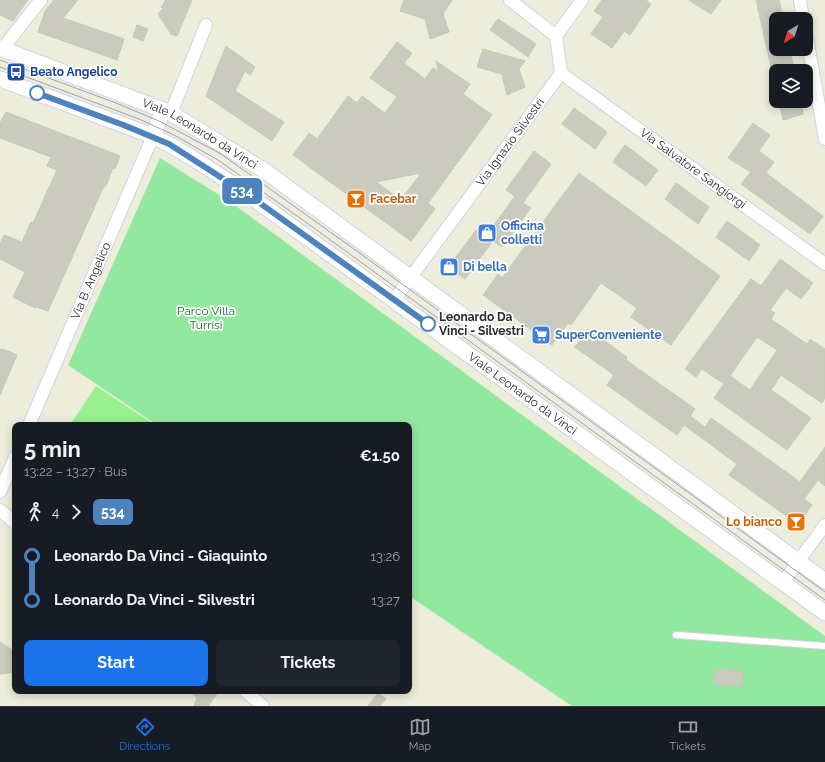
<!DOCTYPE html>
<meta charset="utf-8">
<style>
body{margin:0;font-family:Raleway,sans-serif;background:#20242c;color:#f1f3f6;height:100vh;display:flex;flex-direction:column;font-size:15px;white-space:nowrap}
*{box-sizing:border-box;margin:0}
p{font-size:13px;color:#9ea1a6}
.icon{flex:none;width:22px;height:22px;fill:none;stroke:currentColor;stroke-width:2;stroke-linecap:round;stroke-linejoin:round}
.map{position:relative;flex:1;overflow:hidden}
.sheet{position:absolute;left:12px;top:422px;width:400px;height:272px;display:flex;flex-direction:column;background:#171b24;border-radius:8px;box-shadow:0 2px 10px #0003}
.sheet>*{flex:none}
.badge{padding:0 8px;border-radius:6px;font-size:14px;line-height:26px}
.needle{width:26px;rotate:218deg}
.tools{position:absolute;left:769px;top:12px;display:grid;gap:8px}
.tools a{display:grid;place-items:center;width:44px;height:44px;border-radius:8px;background:#171b24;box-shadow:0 2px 10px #0003;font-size:20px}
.map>.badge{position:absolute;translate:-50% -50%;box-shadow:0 0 0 2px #fff}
.legs{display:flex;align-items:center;gap:6px;height:44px;padding:0 12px;font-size:13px}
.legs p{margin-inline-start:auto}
.headline{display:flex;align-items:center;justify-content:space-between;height:68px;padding:0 12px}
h1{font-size:22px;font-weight:700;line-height:30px}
.cta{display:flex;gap:8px;margin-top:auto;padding:8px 12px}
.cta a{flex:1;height:46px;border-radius:8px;background:#1a73e8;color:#fff;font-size:16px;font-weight:700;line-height:46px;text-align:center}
.cta a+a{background:#20242c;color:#f1f3f6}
ul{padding:0 12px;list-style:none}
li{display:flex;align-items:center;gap:14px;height:44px;font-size:15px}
li i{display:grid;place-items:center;width:6px;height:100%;margin:0 5px;background:currentColor}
li i::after{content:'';width:10px;height:10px;margin:-5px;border:3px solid;border-radius:50%;background:#171b24}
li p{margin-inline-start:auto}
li:first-child i{background:linear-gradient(#0000 50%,currentColor 0)}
li:last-child i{background:linear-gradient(currentColor 50%,#0000 0)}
.tab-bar{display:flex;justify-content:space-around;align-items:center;height:56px;border-top:1px solid #363941;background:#171b24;font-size:11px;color:#9ea1a6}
.tab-bar a{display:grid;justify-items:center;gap:2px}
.tab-bar .active{color:#1a73e8}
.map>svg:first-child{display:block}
.green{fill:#93e89f}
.pitch{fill:#98f08e}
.building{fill:#cacbbe;stroke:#c6c9b4;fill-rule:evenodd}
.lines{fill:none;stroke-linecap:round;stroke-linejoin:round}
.service-casing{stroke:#d6d0e4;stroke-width:8}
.minor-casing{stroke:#d6d0e4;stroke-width:14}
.tertiary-casing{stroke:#d6d0e4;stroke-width:17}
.service{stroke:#fff;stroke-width:6}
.minor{stroke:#fff;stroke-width:12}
.tertiary{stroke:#fff;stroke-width:15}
.tram{stroke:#a59db6;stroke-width:1}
.line-1-casing{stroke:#fff;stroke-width:9}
.line-1{stroke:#4c83be;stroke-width:6}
.stop-1-dot{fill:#fff;stroke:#4c83be;stroke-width:2}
.labels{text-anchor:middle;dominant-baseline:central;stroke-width:3.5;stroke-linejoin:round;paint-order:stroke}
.transit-label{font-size:12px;font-weight:bold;fill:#164399;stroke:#fff;text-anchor:start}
.street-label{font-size:12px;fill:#2a2a2a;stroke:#fff}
.food-label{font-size:12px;font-weight:bold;fill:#c56008;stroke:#fff;text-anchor:start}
.shop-label{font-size:12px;font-weight:bold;fill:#366cbe;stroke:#fff;text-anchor:start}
.park-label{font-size:12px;fill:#156c2d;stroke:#fff}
.stop-label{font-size:12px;font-weight:bold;fill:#2a2a2a;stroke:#fff;text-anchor:start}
</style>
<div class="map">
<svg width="825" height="706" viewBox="0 0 825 706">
<rect width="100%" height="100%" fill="#eceddb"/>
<polygon class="green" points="160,158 229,201 825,636 825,706 572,706 409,596 409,425 157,425 68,365"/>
<polygon class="pitch" points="96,386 152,423 150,425 70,425"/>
<g class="building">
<polygon points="0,0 28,0 13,21 0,15"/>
<polygon points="54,0 78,0 63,18 124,39 117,60 38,32 45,11"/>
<polygon points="166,0 192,0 177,36 171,34 158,14 163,8 161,7"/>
<polygon points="404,0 452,0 443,14 449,32 430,39 425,19 400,11"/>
<polygon points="602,0 646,0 651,4 630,35 624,31 612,48 591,34 603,17 594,11"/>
<polygon points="689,0 721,0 711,14"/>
<polygon points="756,0 779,0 783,19 776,19 776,49 790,49 794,71 772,71"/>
<polygon points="498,19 536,44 528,57 490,30"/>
<polygon points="137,25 148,29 143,41 133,37"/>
<path d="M397,42l15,11 -8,10 21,16 8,-11 6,4 -3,-11 34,23 -7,10 29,21 -64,88 7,6 -24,32 -118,-86 16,-22 8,6 31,-43 9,7 5,-7 23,17 12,-16 -27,-19zM421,173l-20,27 -25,-18z"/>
<polygon points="226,46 255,67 250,75 245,71 235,91 284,122 272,141 206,96"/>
<polygon points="483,49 525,61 519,69 525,87 507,95 502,74 477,67"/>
<polygon points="779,101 801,101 803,114 783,120"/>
<polygon points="574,108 607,132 595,149 562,124"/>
<polygon points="6,112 120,156 115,169 113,168 106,186 104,186 48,311 36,307 35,308 13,297 25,272 0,259 0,244 4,235 22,242 31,222 33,223 57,170 47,166 51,157 0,138 0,123"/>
<polygon points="753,123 770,135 759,151 774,162 766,173 823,216 810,234 741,184 751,172 728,158"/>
<polygon points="625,145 658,170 646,186 613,162"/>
<polygon points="534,151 551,164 523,203 531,208 502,247 486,236 515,196 506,190"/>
<polygon points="579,173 720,276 671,345 631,317 637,308 601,283 571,325 568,323 552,345 483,295 498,274 502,278"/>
<polygon points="676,183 709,207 698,224 665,199"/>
<polygon points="727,221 760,245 749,261 716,237"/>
<polygon points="476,230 492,242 465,279 449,267"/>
<path d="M780,259l33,24 -12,16 -15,-11 -16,22 5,3 -4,6 36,25 3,-5 15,10v49l-3,5 -41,-28 -10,15 40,28 -24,32 -73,-52 10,-14 -22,-15 -6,8 -11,-8 66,-90 10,7zM757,337l20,13 -27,40 -20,-14z"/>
<polygon points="588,329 627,357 626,360 695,409 690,416 705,427 711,418 800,482 825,447 825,486 818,480 804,499 812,505 798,524 729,475 737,464 684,425 677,435 607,385 614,375 575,347"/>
<polygon points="0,349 3,350 3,349 17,355 0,395"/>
<polygon points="0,642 15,652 15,672 0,674"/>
<polygon points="715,669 743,671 742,686 714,684"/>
<polygon points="189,691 219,691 208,706 194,706 197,698"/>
<polygon points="378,693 386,699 380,706 368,706"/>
</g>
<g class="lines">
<g class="service-casing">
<polyline id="service" points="676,635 825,646"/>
</g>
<g class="minor-casing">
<g id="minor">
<polyline points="510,0 556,36"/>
<polyline points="800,0 803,19"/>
<polyline points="806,33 825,139"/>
<polyline points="2,49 41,0"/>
<path id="s1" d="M561,73l264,191"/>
<polyline points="171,113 206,25"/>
<path id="s2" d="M394,300l167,-227 -5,-37 26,-36"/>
<path id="s3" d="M29,425l124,-289"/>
<polyline points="0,492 15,457"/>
<polyline points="0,510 15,523"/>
<polyline points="783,582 825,525"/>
<polyline points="245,691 263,706"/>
</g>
</g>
<g class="tertiary-casing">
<g id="tertiary">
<path id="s4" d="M0,48l171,65 94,58 560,410"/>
<path id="s5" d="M0,79l153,57c34,17 66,39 97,60l575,417"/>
<polyline points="153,136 163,110"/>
</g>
</g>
<use href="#service" class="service"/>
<use href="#minor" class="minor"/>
<use href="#tertiary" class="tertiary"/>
<g class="tram">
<polyline points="0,60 116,103 159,121 221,154 354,249 825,592"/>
<polyline points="0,67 139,119 174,135 218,160 314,228 825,600"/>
</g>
</g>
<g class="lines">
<g class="line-1-casing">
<polyline id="line-1" points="37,93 126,126 169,144 250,196 428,324"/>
</g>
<use href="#line-1" class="line-1"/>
</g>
<defs>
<g id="bus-square" transform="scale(1)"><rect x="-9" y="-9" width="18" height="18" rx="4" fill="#1a4fb4" stroke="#fff"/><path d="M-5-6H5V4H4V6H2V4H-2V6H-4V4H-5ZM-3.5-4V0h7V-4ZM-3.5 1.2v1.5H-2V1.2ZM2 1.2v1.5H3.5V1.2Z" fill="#fff"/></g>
<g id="bar-square" transform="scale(1)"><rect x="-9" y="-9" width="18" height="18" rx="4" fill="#e8710a" stroke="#fff"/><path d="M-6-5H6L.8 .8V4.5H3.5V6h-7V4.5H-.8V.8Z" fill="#fff"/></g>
<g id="shop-square" transform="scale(1)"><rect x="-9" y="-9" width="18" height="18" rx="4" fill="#3f7fe0" stroke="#fff"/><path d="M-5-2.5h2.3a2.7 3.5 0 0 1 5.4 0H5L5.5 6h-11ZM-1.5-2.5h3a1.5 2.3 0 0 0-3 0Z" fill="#fff"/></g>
<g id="supermarket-square" transform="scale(1)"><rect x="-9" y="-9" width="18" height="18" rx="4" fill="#3f7fe0" stroke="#fff"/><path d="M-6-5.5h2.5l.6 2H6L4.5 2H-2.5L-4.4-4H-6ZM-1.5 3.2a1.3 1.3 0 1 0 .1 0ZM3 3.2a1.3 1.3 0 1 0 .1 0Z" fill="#fff"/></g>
</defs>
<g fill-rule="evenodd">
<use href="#bus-square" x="16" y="72"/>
<use href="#bar-square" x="356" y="199"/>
<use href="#shop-square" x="487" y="233"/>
<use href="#shop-square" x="449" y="267"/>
<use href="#supermarket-square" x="541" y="335"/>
<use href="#bar-square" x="796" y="522"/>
</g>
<g class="stop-1-dot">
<circle cx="37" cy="93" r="7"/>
<circle cx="428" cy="324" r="7"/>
</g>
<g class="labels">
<g class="transit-label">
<text x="30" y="72">Beato Angelico</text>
</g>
<g class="street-label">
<text stroke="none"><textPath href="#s4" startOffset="218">Viale Leonardo da Vinci</textPath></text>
<text stroke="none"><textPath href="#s2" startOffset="196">Via Ignazio Silvestri</textPath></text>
<text stroke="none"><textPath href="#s1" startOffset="163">Via Salvatore Sangiorgi</textPath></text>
<text stroke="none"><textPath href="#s3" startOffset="157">Via B. Angelico</textPath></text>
<text stroke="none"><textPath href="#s5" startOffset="614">Viale Leonardo da Vinci</textPath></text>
</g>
<g class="food-label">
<text x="370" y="199">Facebar</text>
<text x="782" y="522" text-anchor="end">Lo bianco</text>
</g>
<g class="shop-label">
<text x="501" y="226">Officina<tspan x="501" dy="14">colletti</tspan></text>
<text x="463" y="267">Di bella</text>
<text x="555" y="335">SuperConveniente</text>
</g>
<g class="park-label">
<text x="206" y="311">Parco Villa<tspan x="206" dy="14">Turrisi</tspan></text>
</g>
<g class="stop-label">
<text x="439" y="317">Leonardo Da<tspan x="439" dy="14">Vinci - Silvestri</tspan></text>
</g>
</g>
</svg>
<div class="tools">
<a><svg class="needle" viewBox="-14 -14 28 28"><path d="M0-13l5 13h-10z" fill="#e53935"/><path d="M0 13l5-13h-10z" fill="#9ea1a6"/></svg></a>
<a><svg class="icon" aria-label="layers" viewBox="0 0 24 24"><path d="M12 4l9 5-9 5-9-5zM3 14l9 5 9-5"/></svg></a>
</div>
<b class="badge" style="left:242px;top:191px;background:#4c83be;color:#fff">534</b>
<section class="sheet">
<div class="headline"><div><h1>5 min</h1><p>13:22 – 13:27 · Bus</p></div><b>€1.50</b></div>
<div class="legs"><svg class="icon" aria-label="walk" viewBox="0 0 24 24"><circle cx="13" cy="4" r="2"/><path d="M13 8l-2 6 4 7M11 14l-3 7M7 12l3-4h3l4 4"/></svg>4<svg class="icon" aria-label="forward" viewBox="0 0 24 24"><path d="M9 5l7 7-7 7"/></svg><b class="badge" style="background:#4c83be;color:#fff">534</b></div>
<ul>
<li><i style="color:#4c83be"></i><b>Leonardo Da Vinci - Giaquinto</b><p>13:26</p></li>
<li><i style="color:#4c83be"></i><b>Leonardo Da Vinci - Silvestri</b><p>13:27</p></li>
</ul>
<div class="cta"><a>Start</a><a>Tickets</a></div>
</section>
</div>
<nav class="tab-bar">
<a class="active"><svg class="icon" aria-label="directions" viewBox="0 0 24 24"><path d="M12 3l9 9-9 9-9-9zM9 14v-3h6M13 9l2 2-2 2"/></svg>Directions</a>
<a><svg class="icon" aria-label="map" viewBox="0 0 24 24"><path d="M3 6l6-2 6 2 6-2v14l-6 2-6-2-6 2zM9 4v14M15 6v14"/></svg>Map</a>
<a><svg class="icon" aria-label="tickets" viewBox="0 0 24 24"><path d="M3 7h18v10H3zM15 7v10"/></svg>Tickets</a>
</nav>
